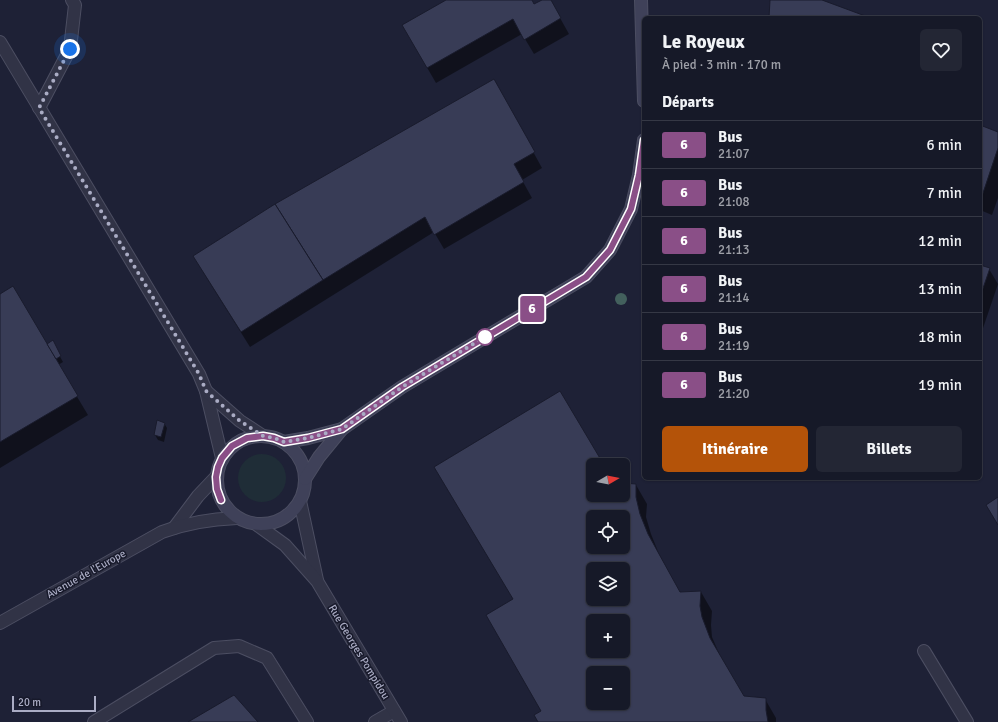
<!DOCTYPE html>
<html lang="fr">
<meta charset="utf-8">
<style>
body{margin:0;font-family:Signika,sans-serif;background:#232634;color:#f1f3f6;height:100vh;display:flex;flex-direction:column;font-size:15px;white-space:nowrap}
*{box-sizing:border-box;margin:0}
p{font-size:13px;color:#9ea0a8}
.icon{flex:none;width:22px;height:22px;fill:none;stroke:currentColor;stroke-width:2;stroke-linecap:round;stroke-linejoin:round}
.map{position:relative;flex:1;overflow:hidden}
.sheet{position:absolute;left:642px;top:16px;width:340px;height:464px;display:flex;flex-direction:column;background:#161928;border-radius:6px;box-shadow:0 1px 3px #0004,0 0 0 1px #353845}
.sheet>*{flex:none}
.badge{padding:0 8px;border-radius:3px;font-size:14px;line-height:26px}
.needle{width:26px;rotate:80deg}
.fabs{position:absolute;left:586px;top:458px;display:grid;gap:8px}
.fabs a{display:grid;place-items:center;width:44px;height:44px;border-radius:6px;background:#161928;box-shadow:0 1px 3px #0004,0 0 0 1px #353845;font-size:20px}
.scale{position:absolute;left:12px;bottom:10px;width:84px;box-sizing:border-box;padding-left:4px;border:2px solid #aaacc4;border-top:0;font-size:11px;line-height:14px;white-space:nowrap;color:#aaacc4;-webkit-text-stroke:3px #17192a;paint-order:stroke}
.you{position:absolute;width:20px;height:20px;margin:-10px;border:3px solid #fff;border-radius:50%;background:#1a73e8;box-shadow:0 0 0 6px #1a73e833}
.map>.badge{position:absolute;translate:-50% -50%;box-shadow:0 0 0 2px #fff}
h2{padding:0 20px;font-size:15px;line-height:36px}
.round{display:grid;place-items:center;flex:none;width:42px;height:42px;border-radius:6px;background:#232634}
.head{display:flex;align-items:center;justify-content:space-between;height:68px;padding:0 20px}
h1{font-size:19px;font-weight:800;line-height:30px}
.action{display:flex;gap:8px;margin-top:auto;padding:8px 20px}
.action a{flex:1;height:46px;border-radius:6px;background:#b45309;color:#fff;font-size:16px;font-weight:800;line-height:46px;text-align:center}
.action a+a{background:#232634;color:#f1f3f6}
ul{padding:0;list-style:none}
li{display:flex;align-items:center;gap:12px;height:48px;padding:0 20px;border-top:1px solid #353845}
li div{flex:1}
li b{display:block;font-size:15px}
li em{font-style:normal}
li .badge{min-width:44px;font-weight:700;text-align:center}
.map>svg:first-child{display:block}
.green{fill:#1f2d37}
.shadow{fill:#0007;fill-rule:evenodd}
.building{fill:#383c56;stroke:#191b2c;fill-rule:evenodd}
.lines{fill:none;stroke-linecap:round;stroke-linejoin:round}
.lane-casing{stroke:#4c4e62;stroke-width:14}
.street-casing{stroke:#4c4e62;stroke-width:14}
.secondary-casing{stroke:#4c4e62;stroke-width:14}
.lane{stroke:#313346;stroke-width:12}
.street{stroke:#313346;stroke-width:12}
.secondary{stroke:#3f4159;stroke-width:12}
.tree{fill:#43605d}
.line-casing{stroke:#fff;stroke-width:9}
.line{stroke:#8a4f87;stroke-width:6}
.walk{stroke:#aaacc4;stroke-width:4;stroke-dasharray:0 7.2}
.stop-dot{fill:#fff;stroke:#8a4f87;stroke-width:2}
.labels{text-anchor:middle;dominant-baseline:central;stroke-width:3;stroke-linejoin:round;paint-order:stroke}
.street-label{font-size:11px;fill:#aaacc4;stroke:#17192a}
</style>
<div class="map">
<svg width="998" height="722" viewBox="0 0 998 722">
<rect width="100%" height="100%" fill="#1e2136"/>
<circle class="green" cx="262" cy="478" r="24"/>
<g class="shadow">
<polygon points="448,0 531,0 534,5 544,0 550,0 569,34 534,54 522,34 436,83 403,26"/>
<polygon points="771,0 820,0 867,18 770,18"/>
<polygon points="502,95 542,168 522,180 532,198 444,249 434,232 250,347 203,272"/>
<polygon points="980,126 998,133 998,198 992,215 980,210"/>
<polygon points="980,266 989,269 998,284 980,337"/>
<polygon points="0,295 51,353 52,342 63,362 58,365 88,415 0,468"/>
<path d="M560,392l43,73h-10v30h30v-11l13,1 11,19 -1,13 5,17 8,20 21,39 21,-1 11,19 -1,14 1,12 9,21 22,39 22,2 11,19v4h-237l4,-11 -29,-111zM593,517h30v30h-30zM593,569h30v30h-30zM593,621h30v30h-30zM593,673h30v30h-30z"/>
<polygon points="164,423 167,428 164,442 158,440 155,435"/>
</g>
<g class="building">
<polygon points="446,0 532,0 534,4 542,0 551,0 561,18 524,40 513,19 427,68 402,25"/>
<polygon points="770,0 822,0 868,17 769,18"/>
<polygon points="494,79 535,152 514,164 524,182 434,235 425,217 323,280 275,204"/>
<polygon points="980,125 998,132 998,148 982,196 980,196"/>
<polygon points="275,204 323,280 241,332 193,256"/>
<polygon points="980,265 990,268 980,297"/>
<polygon points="13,286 78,396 0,442 0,294"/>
<polygon points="53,340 61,356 56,359 47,344"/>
<path d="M560,391l44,74h-11v30h30v-12l13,1v13l4,17 8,20 32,58 21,-1 -1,15 2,11 8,21 34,58 22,2v12l2,12h-230l-4,-7 7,-4 -55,-96 27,-16 -79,-132zM593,517h30v30h-30zM593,569h30v30h-30zM593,621h30v30h-30zM593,673h30v30h-30z"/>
<polygon points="157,420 165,423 161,437 154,435"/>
<polygon points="998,497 998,525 986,505"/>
<polygon points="234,695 258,722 188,722"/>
</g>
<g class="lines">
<g class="lane-casing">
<g id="lane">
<polyline points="39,108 70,49 75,5 72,0"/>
<polyline points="924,651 967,722"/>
<polyline points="94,722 214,648 239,646 267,658 307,722"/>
<polyline points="375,722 394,711"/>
</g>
</g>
<g class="street-casing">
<g id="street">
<polyline points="0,42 199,374 206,391 222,458"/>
<polyline points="206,391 240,421 263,436"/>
<polyline points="300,501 317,580"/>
<polyline points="256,524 285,545 317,581 401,722"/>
<polyline points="174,528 198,496 216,477"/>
<path d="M0,623l162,-91c24,-9 49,-13 75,-14"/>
</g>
</g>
<g class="secondary-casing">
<g id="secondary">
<polyline points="641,0 644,101"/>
<circle cx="261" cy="480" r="44"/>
<polyline points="284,442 308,438 342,429"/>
<polyline points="305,479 319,457 342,429 402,387 586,277 610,250 631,209 639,175 644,140"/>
</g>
</g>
<use href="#lane" class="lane"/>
<use href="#street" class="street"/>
<use href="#secondary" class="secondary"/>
</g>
<circle class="tree" cx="621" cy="299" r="6"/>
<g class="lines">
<g class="line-casing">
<polyline id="line" points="221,500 217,489 216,477 218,467 222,458 232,446 247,438 263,436 274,438 284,442 308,438 342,429 402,387 586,277 610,250 631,209 639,175 644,140"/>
</g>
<use href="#line" class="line"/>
<polyline class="walk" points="70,49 39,108 199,374 206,391 240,421 263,436 274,438 284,442 308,438 342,429 402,387 488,335 485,337"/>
</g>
<circle class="stop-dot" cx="485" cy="337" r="8"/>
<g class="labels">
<g class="street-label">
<text transform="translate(86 574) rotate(-29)">Avenue de l'Europe</text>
<text transform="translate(359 652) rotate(59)">Rue Georges Pompidou</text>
</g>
</g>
</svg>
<div class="fabs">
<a><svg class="needle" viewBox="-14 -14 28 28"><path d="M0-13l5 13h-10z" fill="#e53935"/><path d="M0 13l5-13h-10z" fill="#9ea0a8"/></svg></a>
<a><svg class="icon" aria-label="locate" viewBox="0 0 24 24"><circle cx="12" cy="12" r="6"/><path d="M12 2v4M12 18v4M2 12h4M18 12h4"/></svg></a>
<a><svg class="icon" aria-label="layers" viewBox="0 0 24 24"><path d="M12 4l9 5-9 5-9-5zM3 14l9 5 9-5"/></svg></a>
<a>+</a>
<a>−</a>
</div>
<div class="scale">20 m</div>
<div class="you" style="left:70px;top:49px"></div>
<b class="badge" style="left:532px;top:309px;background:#8a4f87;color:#fff">6</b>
<section class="sheet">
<div class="head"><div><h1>Le Royeux</h1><p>À pied · 3 min · 170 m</p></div><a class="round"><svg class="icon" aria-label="heart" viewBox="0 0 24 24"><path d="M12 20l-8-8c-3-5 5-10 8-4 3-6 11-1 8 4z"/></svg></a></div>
<h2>Départs</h2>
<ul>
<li><span class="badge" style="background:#8a4f87;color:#fff">6</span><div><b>Bus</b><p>21:07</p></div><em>6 min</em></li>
<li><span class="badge" style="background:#8a4f87;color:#fff">6</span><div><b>Bus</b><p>21:08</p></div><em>7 min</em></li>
<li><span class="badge" style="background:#8a4f87;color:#fff">6</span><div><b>Bus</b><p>21:13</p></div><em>12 min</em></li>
<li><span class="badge" style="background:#8a4f87;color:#fff">6</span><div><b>Bus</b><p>21:14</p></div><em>13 min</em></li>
<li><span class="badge" style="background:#8a4f87;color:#fff">6</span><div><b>Bus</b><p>21:19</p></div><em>18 min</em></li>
<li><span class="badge" style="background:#8a4f87;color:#fff">6</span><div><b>Bus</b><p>21:20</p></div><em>19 min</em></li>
</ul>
<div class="action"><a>Itinéraire</a><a>Billets</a></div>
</section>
</div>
